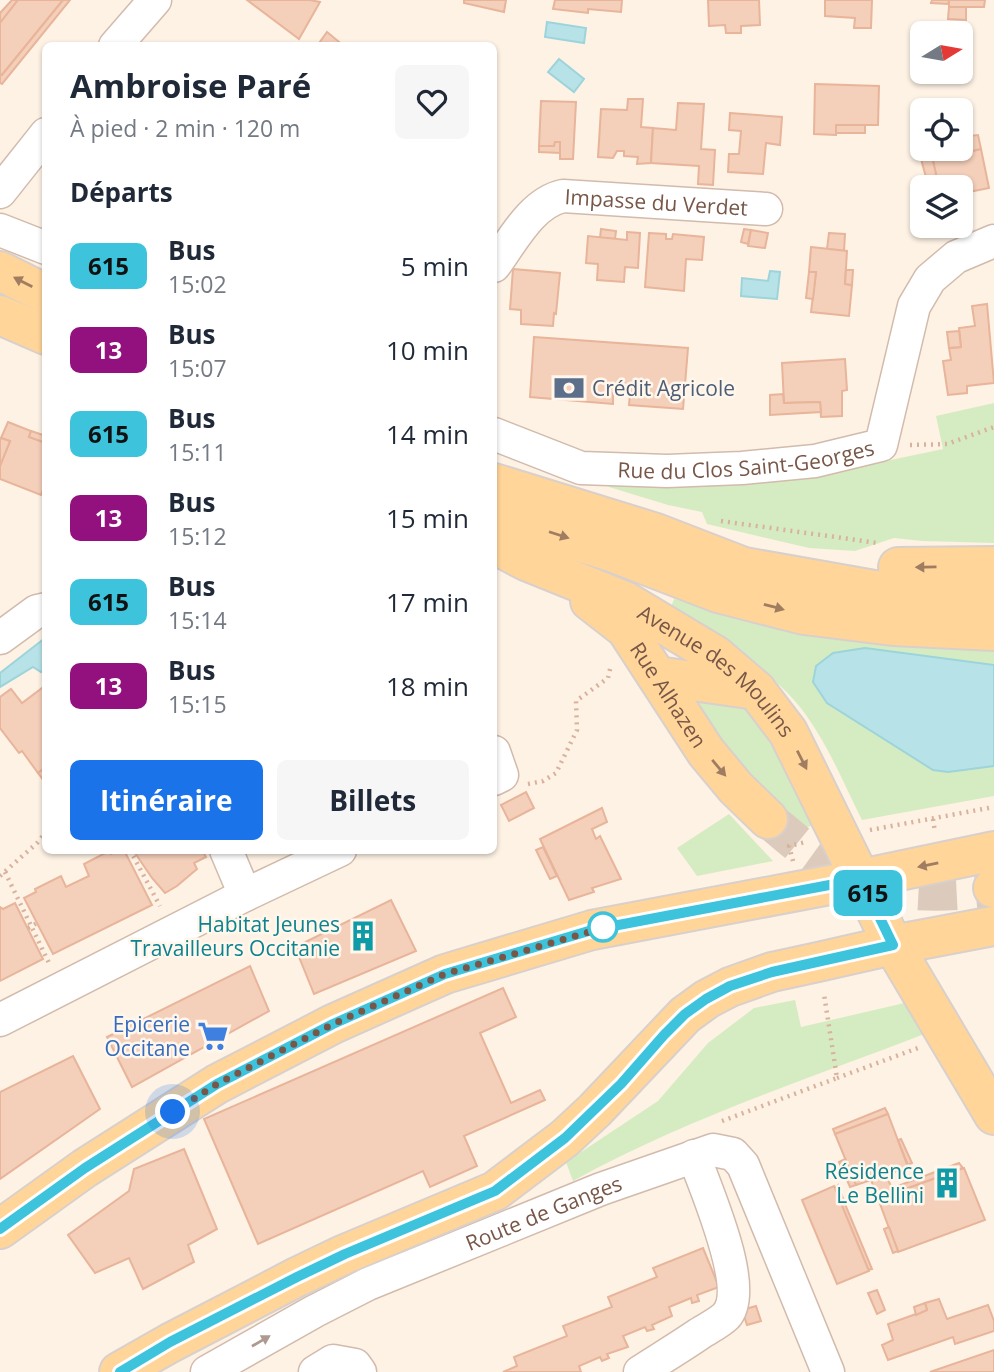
<!DOCTYPE html>
<html lang="fr">
<meta charset="utf-8">
<style>
body{margin:0;font-family:"Open Sans",sans-serif;background:#f6f6f7;color:#1f2937;height:100vh;display:flex;flex-direction:column;font-size:26px;white-space:nowrap}
*{box-sizing:border-box;margin:0}
p{font-size:23px;color:#747a83}
.icon{flex:none;width:38px;height:38px;fill:none;stroke:currentColor;stroke-width:2;stroke-linecap:round;stroke-linejoin:round}
.map{position:relative;flex:1;overflow:hidden}
.sheet{position:absolute;left:42px;top:42px;width:455px;height:812px;display:flex;flex-direction:column;background:#fff;border-radius:10px;box-shadow:0 2px 5px #0004}
.sheet>*{flex:none}
.badge{padding:0 14px;border-radius:10px;font-size:24px;line-height:46px}
.needle{width:46px;rotate:79deg}
.buttons{position:absolute;left:910px;top:21px;display:grid;gap:14px}
.buttons a{display:grid;place-items:center;width:63px;height:63px;border-radius:10px;background:#fff;box-shadow:0 2px 5px #0004;font-size:35px}
.you{position:absolute;width:35px;height:35px;margin:-18px;border:5px solid #fff;border-radius:50%;background:#1a73e8;box-shadow:0 0 0 10px #1a73e833}
.map>.badge{position:absolute;translate:-50% -50%;box-shadow:0 0 0 4px #fff}
h2{padding:0 28px;font-size:26px;line-height:63px}
.round{display:grid;place-items:center;flex:none;width:74px;height:74px;border-radius:10px;background:#f6f6f7}
.head{display:flex;align-items:center;justify-content:space-between;height:119px;padding:0 28px}
h1{font-size:33px;font-weight:700;line-height:52px}
.cta{display:flex;gap:14px;margin-top:auto;padding:14px 28px}
.cta a{flex:1;height:80px;border-radius:10px;background:#1a73e8;color:#fff;font-size:28px;font-weight:700;line-height:80px;text-align:center}
.cta a+a{background:#f6f6f7;color:#1f2937}
ul{padding:0;list-style:none}
li{display:flex;align-items:center;gap:21px;height:84px;padding:0 28px}
li div{flex:1}
li b{display:block;font-size:26px}
li em{font-style:normal}
li .badge{min-width:77px;font-weight:700;text-align:center}
.map>svg:first-child{display:block}
.green{fill:#d5ecc2}
.water{fill:#b7e3e8;stroke:#9dd4db;stroke-width:2}
.building{fill:#f4cfba;stroke:#e8b49a;stroke-width:2}
.lines{fill:none;stroke-linecap:round;stroke-linejoin:round}
.major-tunnel{stroke:#dccbbd;stroke-width:38;stroke-dasharray:38 19;stroke-linecap:butt}
.minor-casing{stroke:#d2bbac;stroke-width:35}
.major-casing{stroke:#d9d0cc;stroke-width:42}
.path{stroke:#d9b29d;stroke-width:4.5;stroke-dasharray:2 5;stroke-linecap:butt}
.minor{stroke:#fff;stroke-width:32}
.major{stroke:#ffd59a;stroke-width:38}
.oneway{fill:#a07d61}
.oneway2{fill:#ae9a91}
.line-casing{stroke:#fff;stroke-width:16}
.line{stroke:#3dc4dc;stroke-width:10}
.walk{stroke:#785748;stroke-width:7;stroke-dasharray:0 12.6}
.stop-dot{fill:#fff;stroke:#3dc4dc;stroke-width:3.5}
.labels{text-anchor:middle;dominant-baseline:central;stroke-width:5;stroke-linejoin:round;paint-order:stroke}
.street-label{font-size:21px;fill:#785748;stroke:#fff6ec}
.service-label{font-size:21px;fill:#4e5e75;stroke:#fff6ec;text-anchor:start}
.culture-label{font-size:21px;fill:#0d838f;stroke:#fff6ec;text-anchor:end}
.shop-label{font-size:21px;fill:#366cbe;stroke:#fff6ec;text-anchor:end}
</style>
<div class="map">
<svg width="994" height="1372" viewBox="0 0 994 1372">
<rect width="100%" height="100%" fill="#fdf2e4"/>
<g class="green">
<path d="M994,403v140l-72,-2 -28,-3 -39,13 -46,-3 -102,-24 -5,-12 -34,-7 -59,-18 1,-3c39,1 79,3 119,0 72,-4 143,-20 214,-35l-7,-33z"/>
<path d="M674,599l165,37 155,13v16l-129,-17 -32,5 -17,13 132,106 46,-6v30l-132,24c-17,-34 -33,-73 -56,-105 -30,-43 -91,-78 -136,-105z"/>
<polygon points="695,692 756,706 823,824 796,829 694,706"/>
<polygon points="729,814 773,861 697,876 677,848"/>
<path d="M795,1000l6,27 112,-26 14,32c-119,46 -242,86 -354,148l-7,-19 92,-61 50,-58 46,-35z"/>
</g>
<g class="water">
<polygon points="547,22 586,28 584,43 545,37"/>
<polygon points="913,29 952,29 952,33 922,33 922,49 913,49"/>
<polygon points="559,59 584,79 574,92 548,72"/>
<polygon points="770,271 780,272 777,299 741,296 742,278 768,281"/>
<polygon points="45,638 45,670 41,672 33,667 0,687 0,673"/>
<polygon points="865,648 994,665 994,766 948,772 933,770 827,703 813,682 816,666 833,653"/>
</g>
<g class="building">
<polygon points="12,0 18,0 0,23 0,13"/>
<polygon points="18,0 63,0 2,75 0,74 0,23"/>
<polygon points="63,0 70,0 2,84 0,83 0,74 2,75"/>
<polygon points="247,0 310,0 320,2 299,39"/>
<polygon points="464,0 506,0 504,12 464,3"/>
<polygon points="555,0 622,0 621,12 588,9 588,13 553,9"/>
<polygon points="708,0 759,0 760,25 741,26 741,33 726,33 725,25 709,26"/>
<polygon points="825,0 872,0 871,28 854,28 855,18 825,16"/>
<polygon points="932,0 949,0 948,4 931,3"/>
<polygon points="949,0 985,0 984,7 949,7"/>
<polygon points="949,7 966,7 966,20 948,19"/>
<polygon points="327,32 344,46 317,46"/>
<polygon points="815,84 879,86 878,125 836,125 836,135 814,134"/>
<polygon points="628,99 643,99 641,127 653,128 651,163 637,164 638,157 624,156 624,151 617,151 613,158 598,157 601,109 627,110"/>
<polygon points="541,101 576,102 573,159 560,159 560,142 555,142 554,146 539,146"/>
<polygon points="678,103 704,104 701,149 715,150 713,185 698,184 699,166 651,163 653,128 676,130"/>
<polygon points="963,111 972,151 981,149 989,188 964,193 963,185 939,187 930,149 961,149 961,112"/>
<polygon points="730,113 782,117 780,145 766,143 763,174 728,172 729,154 739,154 741,131 729,130"/>
<rect x="836" y="125" width="29" height="8"/>
<polygon points="978,135 981,149 972,151 969,136"/>
<polygon points="555,142 560,142 560,153 539,152 539,146 554,146"/>
<polygon points="932,156 937,179 927,181 921,159"/>
<polygon points="601,229 616,231 615,239 600,238"/>
<polygon points="744,229 751,230 748,244 741,242"/>
<polygon points="751,230 768,233 765,248 748,246"/>
<polygon points="627,232 640,233 638,268 625,267 624,282 597,280 598,264 586,263 588,236 627,240"/>
<polygon points="649,233 666,234 666,239 672,239 673,234 704,237 702,260 686,259 684,291 645,287"/>
<polygon points="829,233 845,234 844,251 827,249"/>
<polygon points="811,247 847,251 845,284 852,285 849,316 811,312 816,272 809,272"/>
<polygon points="513,269 560,273 556,314 554,313 553,326 521,324 521,310 510,309"/>
<polygon points="846,270 853,270 852,285 845,284"/>
<polygon points="809,272 816,272 813,299 806,298"/>
<polygon points="987,304 994,383 967,386 967,393 948,395 943,361 951,360 949,348 961,347 959,328 975,326 972,306"/>
<polygon points="959,331 961,347 949,348 947,332"/>
<polygon points="534,337 688,348 683,409 629,405 630,394 613,393 613,404 530,397"/>
<polygon points="845,359 847,390 842,391 842,416 821,417 820,402 784,403 782,363"/>
<polygon points="783,394 784,403 820,402 821,412 770,415 770,395"/>
<polygon points="8,422 31,431 29,437 46,443 46,482 41,495 0,479 0,466 10,441 1,438"/>
<polygon points="31,431 46,436 46,443 29,437"/>
<polygon points="1,438 10,441 0,466 0,440"/>
<polygon points="46,685 46,767 38,773 22,751 19,753 0,728 0,697 11,689 22,703"/>
<polygon points="46,767 46,780 44,781 38,773"/>
<polygon points="526,792 534,808 509,821 501,805"/>
<polygon points="602,808 607,822 592,829 596,839 600,836 621,879 592,888 594,892 569,900 540,839"/>
<polygon points="543,847 557,876 550,879 536,850"/>
<polygon points="119,850 124,850 152,905 53,954 24,898 36,892 35,889 61,876 66,887 89,876 84,864 109,851 111,854"/>
<polygon points="202,850 206,857 194,863 197,869 177,886 165,893 152,878 133,850"/>
<polygon points="391,900 416,951 314,994 295,947"/>
<polygon points="15,903 43,959 0,981 0,907 3,909"/>
<polygon points="250,966 269,1011 132,1087 107,1037"/>
<polygon points="503,988 516,1017 480,1033 511,1103 540,1090 545,1100 464,1136 477,1166 430,1187 423,1171 258,1244 204,1119"/>
<polygon points="73,1056 100,1109 0,1179 0,1092"/>
<polygon points="885,1108 888,1114 835,1134 833,1129"/>
<polygon points="888,1114 908,1167 886,1175 894,1193 964,1168 985,1220 898,1252 871,1180 856,1185 835,1134"/>
<polygon points="901,1139 912,1163 908,1165 898,1140"/>
<polygon points="184,1149 217,1229 188,1245 194,1262 143,1289 129,1258 95,1273 68,1235 129,1191 134,1169"/>
<polygon points="845,1159 856,1185 850,1187 839,1162"/>
<polygon points="959,1163 963,1168 897,1192 895,1187"/>
<polygon points="838,1185 847,1209 872,1269 867,1270 834,1189"/>
<polygon points="834,1186 869,1271 837,1284 802,1200"/>
<polygon points="889,1227 898,1251 893,1253 884,1229"/>
<polygon points="703,1248 719,1287 697,1295 699,1301 692,1303 691,1298 669,1307 672,1316 652,1325 654,1329 647,1331 645,1327 623,1336 628,1347 607,1354 609,1358 602,1361 600,1357 579,1366 581,1372 503,1372 517,1366 514,1357 567,1336 563,1326 612,1307 608,1297 657,1277 653,1268"/>
<polygon points="877,1290 885,1310 877,1314 868,1293"/>
<polygon points="939,1299 947,1319 988,1305 994,1321 994,1331 955,1344 953,1337 888,1360 882,1345 893,1340 888,1324 927,1310 925,1303"/>
<polygon points="925,1303 927,1310 916,1315 914,1307"/>
<polygon points="756,1306 761,1321 747,1325 742,1310"/>
<polygon points="994,1350 994,1372 930,1372"/>
</g>
<g class="lines">
<path class="major-tunnel" d="M768,819c21,17 41,36 65,49 48,28 107,26 160,20"/>
<g class="minor-casing">
<g id="minor">
<polyline points="115,46 155,0"/>
<polyline points="0,192 46,134"/>
<polyline points="0,230 46,248"/>
<path id="s1" d="M494,266c18,-24 37,-63 69,-70l203,13"/>
<path id="s2" d="M494,434l87,34 86,3 75,-3 73,-7 66,-16 33,-139 16,-27 26,-22 38,-16"/>
<polyline points="0,638 37,611 46,609"/>
<polyline points="494,752 502,775 494,779"/>
<polyline points="226,850 245,895"/>
<polyline points="0,1020 245,895 340,850"/>
<path id="s3" d="M207,1372l108,-61 53,-27 233,-95 112,-39 20,4 10,11 85,207"/>
<polyline points="315,1372 333,1361 355,1365 360,1372"/>
<path d="M640,1372c20,-13 40,-25 59,-38 9,-6 20,-11 27,-18 25,-27 -21,-128 -32,-160"/>
</g>
</g>
<g class="major-casing">
<g id="major">
<polyline points="0,271 46,294"/>
<polyline points="0,315 46,335"/>
<polyline points="494,483 656,533 744,567 874,590 994,595"/>
<polyline points="494,515 614,553 718,593 804,615 893,626 994,631"/>
<path id="s4" d="M494,544l32,17 99,40 90,54 41,35 32,42 105,213 101,170"/>
<polyline points="898,567 994,566"/>
<path id="s5" d="M590,601l36,28 80,123 30,36 32,31"/>
<polyline points="657,676 756,690"/>
<polyline points="993,888 994,887"/>
<polyline points="0,1229 85,1168 217,1084 333,1024 445,974 592,930 861,879 994,851"/>
<polyline points="119,1372 170,1343 297,1277 345,1254 495,1191 565,1138 595,1110 685,1015 707,999 730,987 772,972 818,962 893,945 994,926"/>
</g>
</g>
<g class="path">
<polyline points="910,445 947,444 994,427"/>
<polyline points="721,521 878,543"/>
<polyline points="528,784 543,781 556,773 577,730 576,701 608,678 611,665"/>
<polyline points="933,819 935,832"/>
<polyline points="870,830 994,807"/>
<polyline points="130,850 160,906"/>
<polyline points="793,861 789,846 806,842"/>
<polyline points="5,872 49,963"/>
<polyline points="0,876 37,843 46,832"/>
<polyline points="28,928 37,923"/>
<polyline points="837,1078 918,1048"/>
<polyline points="722,1121 837,1078 824,994"/>
</g>
<use href="#minor" class="minor"/>
<use href="#major" class="major"/>
</g>
<defs><path id="oneway-solid" d="M-6-.8H1V-3.2L6.5 0L1 3.2V.8H-6Z" transform="scale(1.75)"/></defs>
<g class="oneway">
<use href="#oneway-solid" transform="translate(23 282) rotate(-153)"/>
<use href="#oneway-solid" transform="translate(559 535) rotate(18)"/>
<use href="#oneway-solid" transform="translate(926 567) rotate(179)"/>
<use href="#oneway-solid" transform="translate(774 607) rotate(15)"/>
<use href="#oneway-solid" transform="translate(802 760) rotate(63)"/>
<use href="#oneway-solid" transform="translate(719 768) rotate(50)"/>
<use href="#oneway-solid" transform="translate(928 865) rotate(168)"/>
</g>
<use class="oneway2" href="#oneway-solid" transform="translate(261 1341) rotate(-30)"/>
<g class="lines">
<g class="line-casing">
<polyline id="line" points="0,1229 85,1168 217,1084 333,1024 445,974 592,930 861,879 893,945 772,972 730,986 706,999 685,1014 664,1035 621,1084 565,1138 495,1191 345,1254 297,1277 170,1342 120,1372"/>
</g>
<use href="#line" class="line"/>
<polyline class="walk" points="173,1112 217,1084 333,1024 445,974 606,927 603,927"/>
</g>
<defs>
<g id="bank-bare" transform="scale(2.415)"><path d="M-6-4H6V4H-6ZM0-2.3a2.3 2.3 0 1 0 0 4.6a2.3 2.3 0 1 0 0-4.6Z" fill="#5c6f8a" stroke="#fff6ec" stroke-width="2.5" paint-order="stroke"/></g>
<g id="building-bare" transform="scale(2.415)"><path d="M-4-6H4V6H1V3H-1V6H-4ZM-2.5-4.3h1.7v1.8h-1.7ZM.8-4.3h1.7v1.8H.8ZM-2.5-1h1.7V.8h-1.7ZM.8-1h1.7V.8H.8Z" fill="#0f9aa8" stroke="#fff6ec" stroke-width="2.5" paint-order="stroke"/></g>
<g id="supermarket-bare" transform="scale(2.415)"><path d="M-6-5.5h2.5l.6 2H6L4.5 2H-2.5L-4.4-4H-6ZM-1.5 3.2a1.3 1.3 0 1 0 .1 0ZM3 3.2a1.3 1.3 0 1 0 .1 0Z" fill="#3f7fe0" stroke="#fff6ec" stroke-width="2.5" paint-order="stroke"/></g>
</defs>
<g fill-rule="evenodd">
<use href="#bank-bare" x="569" y="388"/>
<use href="#building-bare" x="363" y="936"/>
<use href="#supermarket-bare" x="213" y="1036"/>
<use href="#building-bare" x="947" y="1183"/>
</g>
<circle class="stop-dot" cx="603" cy="927" r="14"/>
<g class="labels">
<g class="street-label">
<text stroke="none"><textPath href="#s1" startOffset="194">Impasse du Verdet</textPath></text>
<text stroke="none"><textPath href="#s2" startOffset="259">Rue du Clos Saint-Georges</textPath></text>
<text stroke="none"><textPath href="#s4" startOffset="259">Avenue des Moulins</textPath></text>
<text stroke="none"><textPath href="#s5" startOffset="124">Rue Alhazen</textPath></text>
<text stroke="none"><textPath href="#s3" startOffset="373">Route de Ganges</textPath></text>
</g>
<g class="service-label">
<text x="592" y="388">Crédit Agricole</text>
</g>
<g class="culture-label">
<text x="340" y="924">Habitat Jeunes<tspan x="340" dy="24">Travailleurs Occitanie</tspan></text>
<text x="924" y="1171">Résidence<tspan x="924" dy="24">Le Bellini</tspan></text>
</g>
<g class="shop-label">
<text x="190" y="1024">Epicerie<tspan x="190" dy="24">Occitane</tspan></text>
</g>
</g>
</svg>
<div class="buttons">
<a><svg class="needle" viewBox="-14 -14 28 28"><path d="M0-13l5 13h-10z" fill="#e53935"/><path d="M0 13l5-13h-10z" fill="#747a83"/></svg></a>
<a><svg class="icon" aria-label="locate" viewBox="0 0 24 24"><circle cx="12" cy="12" r="6"/><path d="M12 2v4M12 18v4M2 12h4M18 12h4"/></svg></a>
<a><svg class="icon" aria-label="layers" viewBox="0 0 24 24"><path d="M12 4l9 5-9 5-9-5zM3 14l9 5 9-5"/></svg></a>
</div>
<div class="you" style="left:173px;top:1112px"></div>
<b class="badge" style="left:868px;top:893px;background:#3dc4dc;color:#111">615</b>
<section class="sheet">
<div class="head"><div><h1>Ambroise Paré</h1><p>À pied · 2 min · 120 m</p></div><a class="round"><svg class="icon" aria-label="heart" viewBox="0 0 24 24"><path d="M12 20l-8-8c-3-5 5-10 8-4 3-6 11-1 8 4z"/></svg></a></div>
<h2>Départs</h2>
<ul>
<li><span class="badge" style="background:#3dc4dc;color:#111">615</span><div><b>Bus</b><p>15:02</p></div><em>5 min</em></li>
<li><span class="badge" style="background:#93117e;color:#fff">13</span><div><b>Bus</b><p>15:07</p></div><em>10 min</em></li>
<li><span class="badge" style="background:#3dc4dc;color:#111">615</span><div><b>Bus</b><p>15:11</p></div><em>14 min</em></li>
<li><span class="badge" style="background:#93117e;color:#fff">13</span><div><b>Bus</b><p>15:12</p></div><em>15 min</em></li>
<li><span class="badge" style="background:#3dc4dc;color:#111">615</span><div><b>Bus</b><p>15:14</p></div><em>17 min</em></li>
<li><span class="badge" style="background:#93117e;color:#fff">13</span><div><b>Bus</b><p>15:15</p></div><em>18 min</em></li>
</ul>
<div class="cta"><a>Itinéraire</a><a>Billets</a></div>
</section>
</div>
